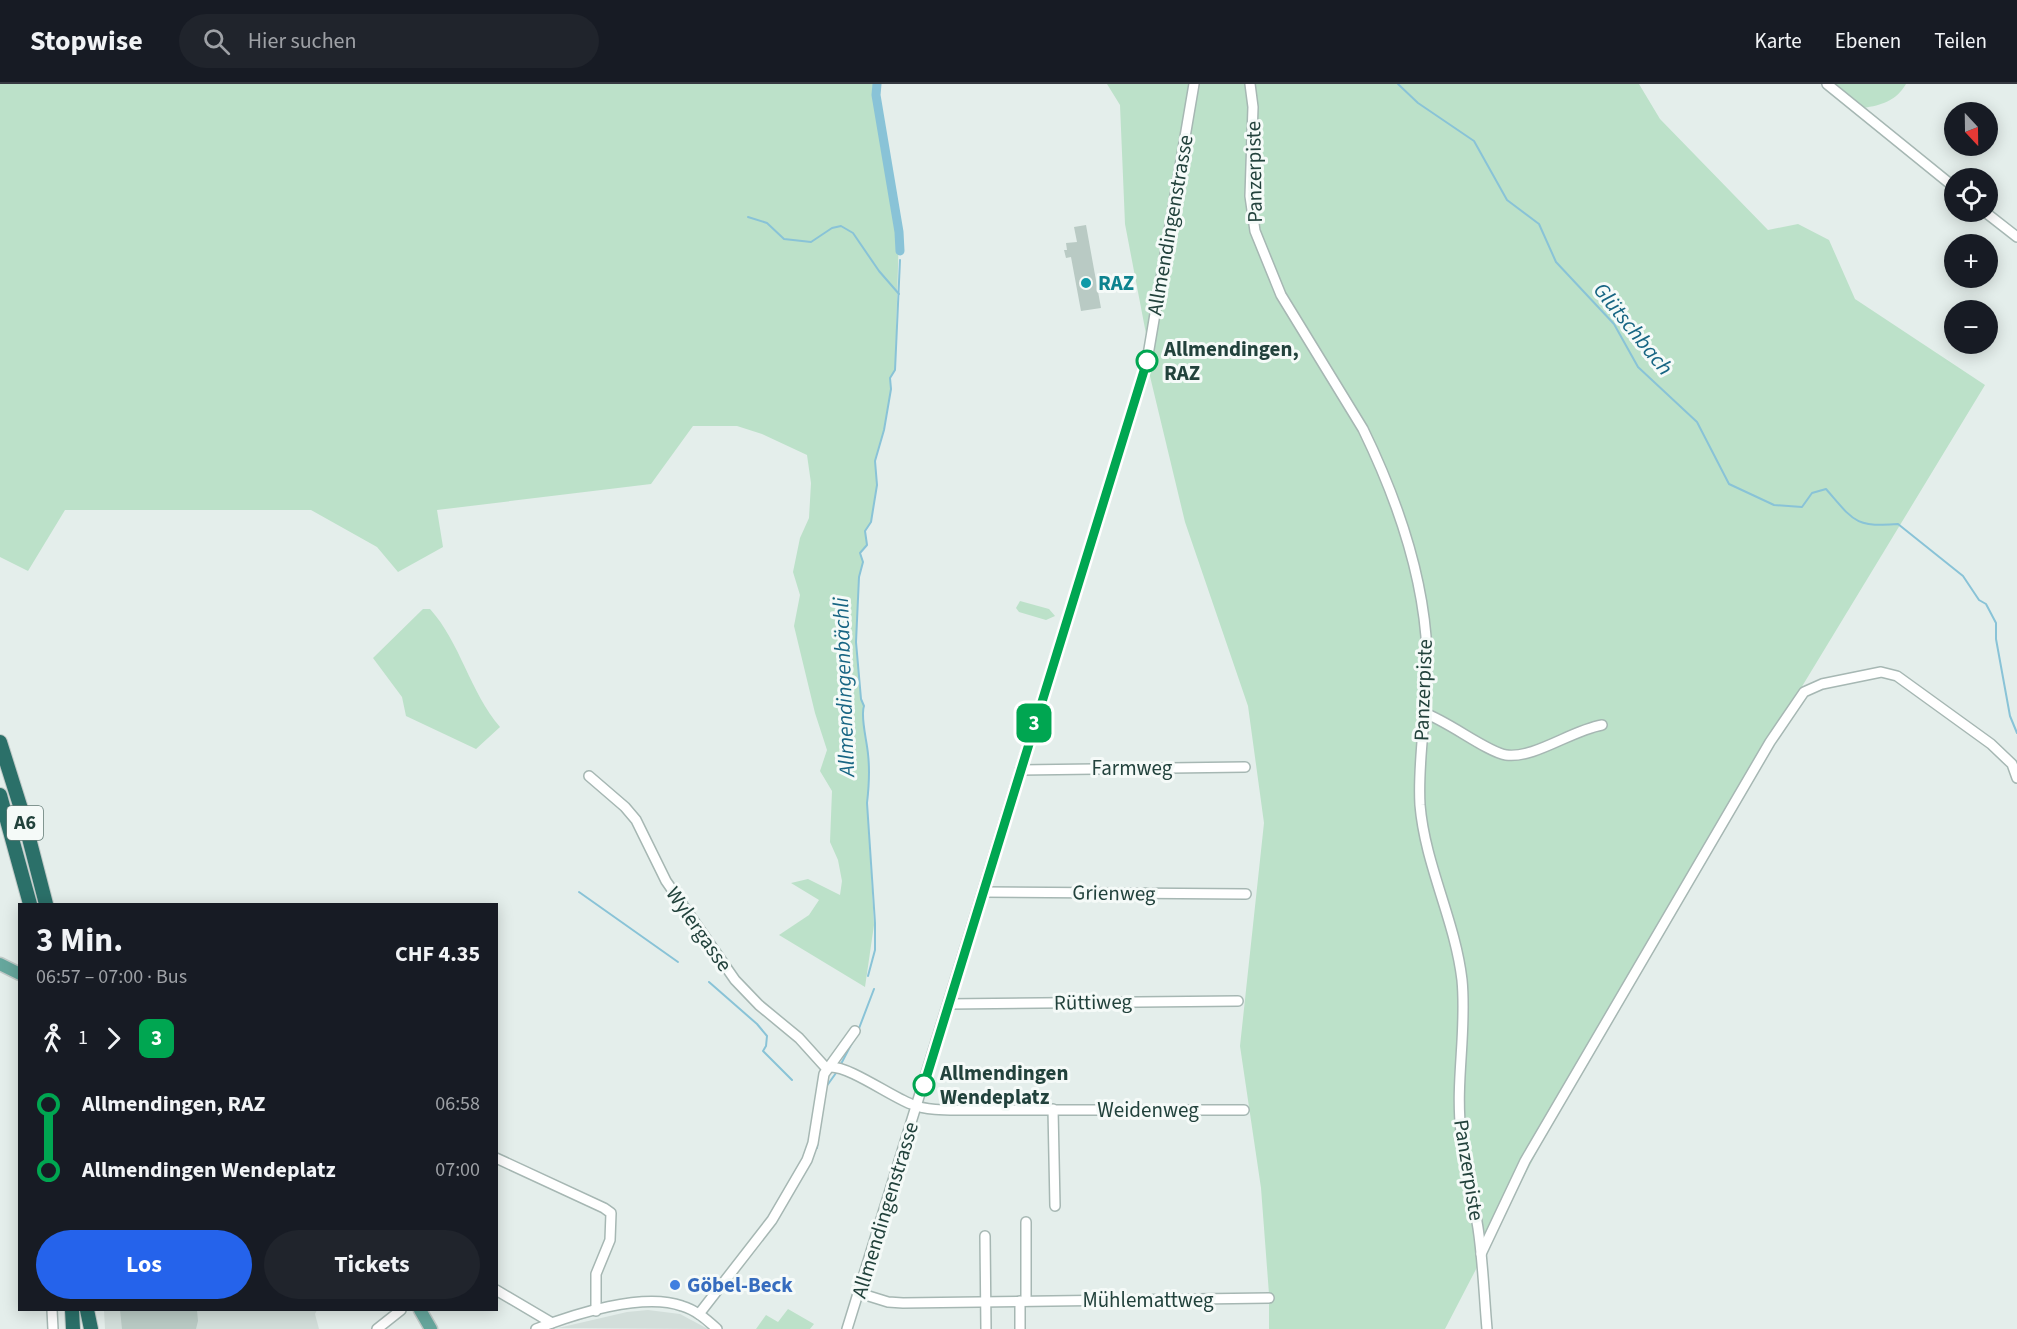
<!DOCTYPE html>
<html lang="de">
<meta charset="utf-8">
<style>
body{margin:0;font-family:"Source Sans 3",sans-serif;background:#20242c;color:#f1f3f6;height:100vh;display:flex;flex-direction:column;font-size:22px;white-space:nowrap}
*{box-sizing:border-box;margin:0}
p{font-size:20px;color:#9ea1a6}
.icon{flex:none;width:33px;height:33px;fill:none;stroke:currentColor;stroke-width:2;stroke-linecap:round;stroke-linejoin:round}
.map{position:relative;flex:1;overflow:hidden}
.side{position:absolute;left:18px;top:819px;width:480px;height:408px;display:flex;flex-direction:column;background:#171b24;border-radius:0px;box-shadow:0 3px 15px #0003}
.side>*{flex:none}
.badge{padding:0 12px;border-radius:9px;font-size:21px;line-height:39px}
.needle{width:39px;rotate:158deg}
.controls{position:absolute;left:1944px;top:18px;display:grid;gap:12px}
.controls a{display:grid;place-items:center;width:54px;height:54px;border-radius:50%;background:#171b24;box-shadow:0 3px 15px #0003;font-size:30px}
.map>.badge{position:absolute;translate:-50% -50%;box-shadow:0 0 0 3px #fff}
.legs{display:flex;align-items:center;gap:9px;height:66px;padding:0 18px;font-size:20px}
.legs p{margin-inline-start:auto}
.overview{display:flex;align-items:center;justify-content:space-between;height:102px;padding:0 18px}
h1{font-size:33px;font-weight:700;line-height:45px}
.action{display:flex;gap:12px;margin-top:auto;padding:12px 18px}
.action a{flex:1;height:69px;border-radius:36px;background:#2563eb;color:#fff;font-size:24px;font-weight:700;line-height:69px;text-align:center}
.action a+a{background:#20242c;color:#f1f3f6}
ul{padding:0 18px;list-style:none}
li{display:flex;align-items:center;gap:21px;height:66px;font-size:22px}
li i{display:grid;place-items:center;width:9px;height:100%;margin:0 8px;background:currentColor}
li i::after{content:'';width:15px;height:15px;margin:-8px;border:4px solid;border-radius:50%;background:#171b24}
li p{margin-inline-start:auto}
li:first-child i{background:linear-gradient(#0000 50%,currentColor 0)}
li:last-child i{background:linear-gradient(currentColor 50%,#0000 0)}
header{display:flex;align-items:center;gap:36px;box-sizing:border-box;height:84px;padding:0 30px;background:#171b24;border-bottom:2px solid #363941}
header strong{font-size:28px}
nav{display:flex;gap:33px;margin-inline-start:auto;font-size:21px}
.search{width:420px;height:54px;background:#20242c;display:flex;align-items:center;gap:15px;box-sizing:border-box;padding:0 21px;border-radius:33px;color:#9ea1a6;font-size:22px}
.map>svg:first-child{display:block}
.built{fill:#d2deda}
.green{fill:#bce1c9}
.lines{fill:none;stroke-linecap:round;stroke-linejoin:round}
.stream{stroke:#89c3d7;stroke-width:2}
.canal{stroke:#89c3d7;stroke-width:9}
.building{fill:#b9cac4}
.minor-casing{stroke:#a6b7b3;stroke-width:12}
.major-casing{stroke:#c1cac8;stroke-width:15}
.highway-casing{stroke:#c1cac8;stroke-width:16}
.minor{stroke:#fff;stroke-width:9}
.major{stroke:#66a79d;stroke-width:12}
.highway{stroke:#2b7069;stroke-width:14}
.line-1-casing{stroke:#fff;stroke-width:14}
.line-1{stroke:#00a651;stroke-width:9}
.culture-dot{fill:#0f9aa8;stroke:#f5faf8;stroke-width:2}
.stop-1-dot{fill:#fff;stroke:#00a651;stroke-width:3}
.shop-dot{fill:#3f7fe0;stroke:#f5faf8;stroke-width:2}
.labels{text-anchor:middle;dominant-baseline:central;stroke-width:6;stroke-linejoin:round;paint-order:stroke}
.shield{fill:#f5faf8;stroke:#617974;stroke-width:1.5}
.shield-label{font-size:20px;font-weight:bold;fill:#22423c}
.street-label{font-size:21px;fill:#22423c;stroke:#f5faf8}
.culture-label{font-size:21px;font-weight:bold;fill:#0d838f;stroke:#f5faf8;text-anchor:start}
.stop-label{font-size:21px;font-weight:bold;fill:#22423c;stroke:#f5faf8;text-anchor:start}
.shop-label{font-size:21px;font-weight:bold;fill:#366cbe;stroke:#f5faf8;text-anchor:start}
.water-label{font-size:22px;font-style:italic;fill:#176583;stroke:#f5faf8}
</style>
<header>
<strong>Stopwise</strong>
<div class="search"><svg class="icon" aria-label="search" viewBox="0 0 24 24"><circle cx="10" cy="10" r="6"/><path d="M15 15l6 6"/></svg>Hier suchen</div>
<nav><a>Karte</a><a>Ebenen</a><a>Teilen</a></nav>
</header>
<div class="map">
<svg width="2017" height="1245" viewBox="0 0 2017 1245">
<rect width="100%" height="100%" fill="#e4eeeb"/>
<g class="built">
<polygon points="104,1226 317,1226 315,1230 319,1245 105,1245"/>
<polygon points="648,1226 680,1230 708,1245 558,1244 627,1228"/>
</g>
<g class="green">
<path d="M0,0h877l-1,11 23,137 -4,138 -5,8 1,11 -7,41 -9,31 2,24 -6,37 -6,9 2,14 -7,8 3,9 -4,15 -3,65 5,56 3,8c-4,10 3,35 4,48 2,17 1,32 -1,49l7,122 -9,62 -86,-52 30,-20 10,-15 -28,-17 17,-4 32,16 2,-14 -4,-21 -8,-18 2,-51 -12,-20 7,-21 -12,-37 -21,-87 6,-31 -7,-23 7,-34 9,-20 2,-35 -4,-28 -45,-21 -25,-8h-44l-42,58 -214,26 6,37 -45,25 -21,-25 -66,-37h-246l-37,61 -28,-14z"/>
<polygon points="1107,0 1639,0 1660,35 1768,146 1798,140 1829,156 1855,215 1985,301 1639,871 1445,1245 1269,1245 1269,1210 1261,1104 1240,962 1264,739 1248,622 1185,438 1148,284 1147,255 1125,140 1120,21"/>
<path d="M1834,0h72c-10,17 -24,21 -43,24z"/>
<polygon points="1020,517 1049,525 1055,532 1046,536 1019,528 1016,524"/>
<path d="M423,525h7c30,33 40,83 70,118l-24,22 -70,-33 -4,-19 -29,-39z"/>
<polygon points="788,1225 814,1240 810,1245 756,1245 766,1231 778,1238"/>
</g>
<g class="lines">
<g class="stream">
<path d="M1398,0l20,19 56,38 33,59 32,24 17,38 58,62 24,43 59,55 32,62 45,21 28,2 10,-14 14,-4c27,31 29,39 72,35l65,52 16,24 7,4 10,19v16l14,77 7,17"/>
<polyline points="748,133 767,139 784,155 811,158 832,144 841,142 853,149 879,187 899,210"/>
<polyline points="579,808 678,878"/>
<path d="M868,892l7,-26v-27l-8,-120c2,-17 3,-32 1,-49 -1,-13 -8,-38 -4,-48l-3,-7 -5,-57 3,-65 4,-15 -3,-9 7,-8 -2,-14 6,-9 6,-37 -2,-24 9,-31 7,-41 -1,-11 5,-8 5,-110"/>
<polyline points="709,898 757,940 767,952 766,962 763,967 792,996"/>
<polyline points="858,947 874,905"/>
<polyline points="841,980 854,955"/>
<polyline points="826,1003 836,989"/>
<polyline points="817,1064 819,1046"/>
</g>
<polyline class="canal" points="877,0 876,11 899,148 900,167"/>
</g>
<g class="building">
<polygon points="1086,141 1101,224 1081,227 1071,173 1066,174 1064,166 1067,166 1066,159 1077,158 1074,143"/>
<polygon points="120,1226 197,1226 198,1237 196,1245 122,1245"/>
</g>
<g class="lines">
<g class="minor-casing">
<g id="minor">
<path d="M1250,0l3,23 -3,89 5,35 26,64 82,134c34,70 61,146 64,224 2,51 -10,102 -7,152 5,60 35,115 42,175 5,51 -7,102 -1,152 3,33 12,64 17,96 5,33 6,67 9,101"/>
<polyline points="1827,0 1954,103"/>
<polyline points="1985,128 2017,153"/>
<path d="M1424,629c24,8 63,39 82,42 28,4 66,-25 96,-30"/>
<polyline points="1020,686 1245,683"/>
<polyline points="589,692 625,723 636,736 666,797 735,896 759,921 799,954 827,985"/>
<polyline points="983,808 1246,810"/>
<polyline points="948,920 1238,917"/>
<path d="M830,983c19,-1 60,29 81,37 16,7 38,6 56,6h277"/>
<polyline points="1053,1025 1055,1122"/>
<polyline points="496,1074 604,1124 611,1129 610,1156 596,1190 596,1227"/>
<polyline points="985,1152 986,1245"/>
<polyline points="1481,1170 1525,1077 1770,658 1804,608 1822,600 1881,588 1897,592 1991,660 2012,680 2017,694"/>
<polyline points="496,1206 552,1239"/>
<polyline points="859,1209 888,1218 903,1219 1269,1214"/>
<polyline points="1026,1217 1026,1138"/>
<polyline points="52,1226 53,1245"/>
<polyline points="699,1230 772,1136 807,1076 813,1059 824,990 855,947"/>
<polyline points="377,1245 401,1226"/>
<path d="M536,1245c38,-15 107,-37 146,-23 14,4 25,14 35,23"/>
<polyline points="847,1245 1147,277 1194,0"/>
<polyline points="1020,1245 1020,1217"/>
</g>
</g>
<g class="major-casing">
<g id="major">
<polyline points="0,880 20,890"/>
<polyline points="420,1226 431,1245"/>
</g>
</g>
<g class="highway-casing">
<g id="highway">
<polyline points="0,658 23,731 46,820"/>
<polyline points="0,711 30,820"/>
<polyline points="72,1226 73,1245"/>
<polyline points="87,1226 91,1245"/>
</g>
</g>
<use href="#minor" class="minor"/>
<use href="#major" class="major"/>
<use href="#highway" class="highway"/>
</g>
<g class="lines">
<g class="line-1-casing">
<polyline id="line-1" points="924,1001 1147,277"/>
</g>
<use href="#line-1" class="line-1"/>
</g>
<circle class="culture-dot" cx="1086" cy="199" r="6"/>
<g class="stop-1-dot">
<circle cx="1147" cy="277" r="10"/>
<circle cx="924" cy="1001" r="10"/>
</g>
<circle class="shop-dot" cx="675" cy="1201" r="6"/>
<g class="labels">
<rect class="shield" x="7" y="722" width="36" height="34" rx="4.5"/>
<g class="shield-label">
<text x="25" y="739">A6</text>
</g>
<g class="street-label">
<text transform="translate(1254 88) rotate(-91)">Panzerpiste</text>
<text transform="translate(1170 141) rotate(-80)">Allmendingenstrasse</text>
<text transform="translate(1423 606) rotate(-88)">Panzerpiste</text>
<text x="1132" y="684">Farmweg</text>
<text transform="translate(1114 809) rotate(1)">Grienweg</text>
<text transform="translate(699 845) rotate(55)">Wylergasse</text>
<text transform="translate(1093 918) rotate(-1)">Rüttiweg</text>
<text x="1148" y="1026">Weidenweg</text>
<text transform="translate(1469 1086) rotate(81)">Panzerpiste</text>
<text transform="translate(885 1126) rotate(-73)">Allmendingenstrasse</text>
<text x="1148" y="1216">Mühlemattweg</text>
</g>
<g class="culture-label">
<text x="1098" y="199">RAZ</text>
</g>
<g class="stop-label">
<text x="1164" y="265">Allmendingen,<tspan x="1164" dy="24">RAZ</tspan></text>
<text x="940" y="989">Allmendingen<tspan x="940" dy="24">Wendeplatz</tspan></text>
</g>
<g class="shop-label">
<text x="687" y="1201">Göbel-Beck</text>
</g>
<g class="water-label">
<text transform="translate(1633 245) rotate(51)">Glütschbach</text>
<text transform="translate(844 603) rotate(-92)">Allmendingenbächli</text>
</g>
</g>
</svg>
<div class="controls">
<a><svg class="needle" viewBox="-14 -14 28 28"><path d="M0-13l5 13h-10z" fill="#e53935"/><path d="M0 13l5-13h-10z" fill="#9ea1a6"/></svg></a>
<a><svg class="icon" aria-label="locate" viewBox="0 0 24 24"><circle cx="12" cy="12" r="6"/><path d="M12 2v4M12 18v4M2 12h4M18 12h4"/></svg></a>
<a>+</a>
<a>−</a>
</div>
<b class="badge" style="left:1034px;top:639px;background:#00a651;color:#fff">3</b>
<section class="side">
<div class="overview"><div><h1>3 Min.</h1><p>06:57 – 07:00 · Bus</p></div><b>CHF 4.35</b></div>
<div class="legs"><svg class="icon" aria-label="walk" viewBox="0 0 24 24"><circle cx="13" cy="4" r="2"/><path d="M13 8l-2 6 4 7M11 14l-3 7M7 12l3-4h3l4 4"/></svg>1<svg class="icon" aria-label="forward" viewBox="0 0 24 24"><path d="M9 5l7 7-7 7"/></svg><b class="badge" style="background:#00a651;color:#fff">3</b></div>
<ul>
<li><i style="color:#00a651"></i><b>Allmendingen, RAZ</b><p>06:58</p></li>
<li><i style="color:#00a651"></i><b>Allmendingen Wendeplatz</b><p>07:00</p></li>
</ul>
<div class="action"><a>Los</a><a>Tickets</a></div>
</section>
</div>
